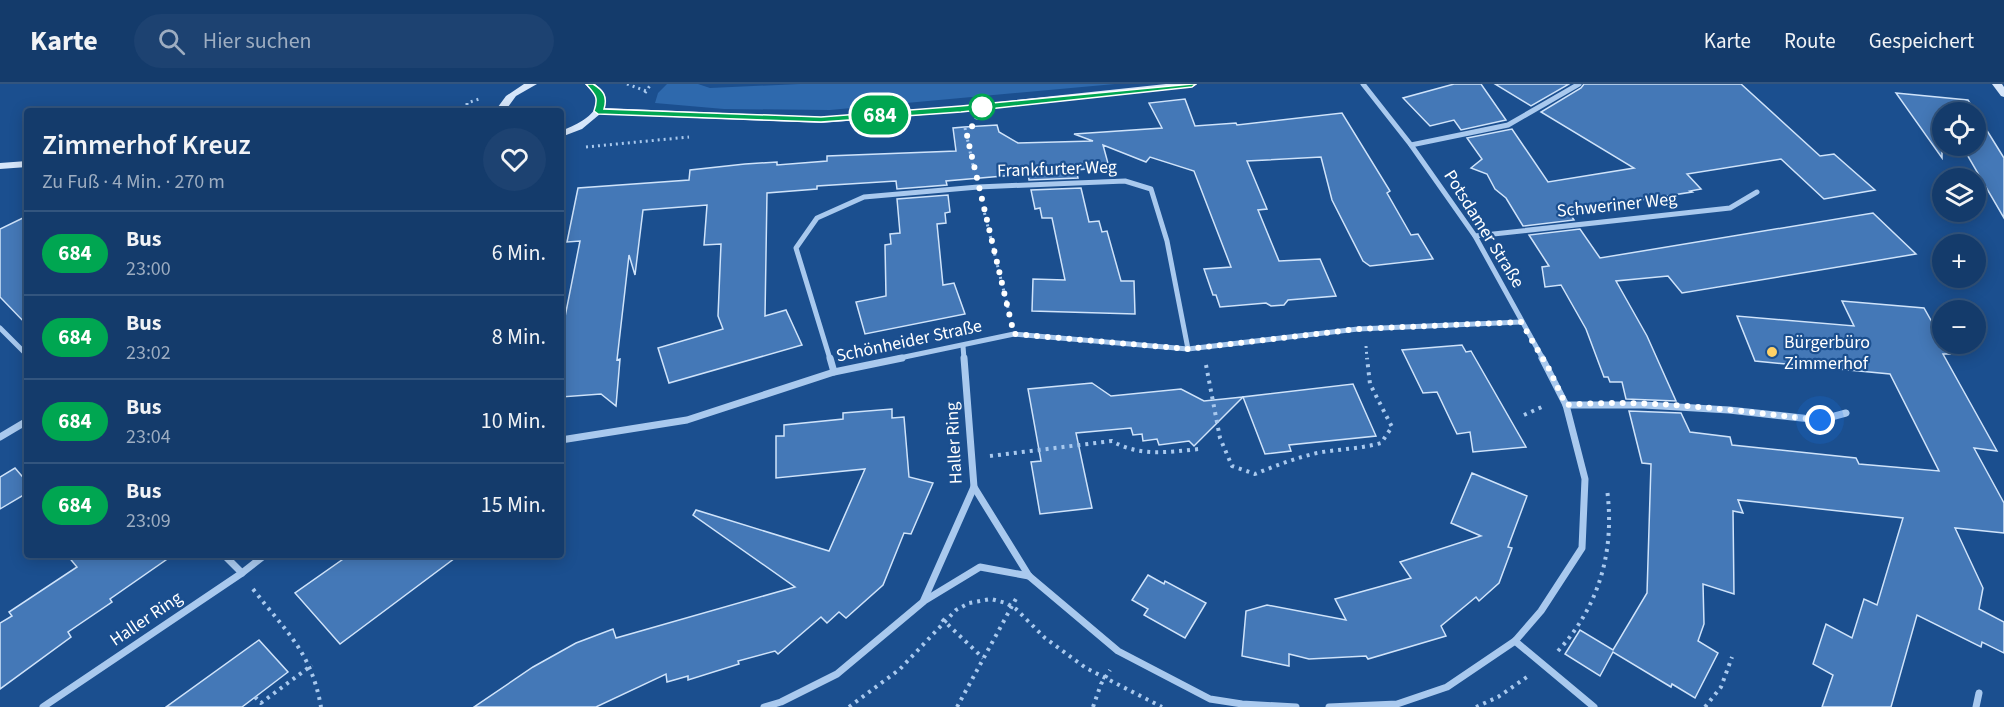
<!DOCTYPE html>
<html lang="de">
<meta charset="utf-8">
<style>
body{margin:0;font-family:"Source Sans 3",sans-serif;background:#1d4271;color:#f1f3f6;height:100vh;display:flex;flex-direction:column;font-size:22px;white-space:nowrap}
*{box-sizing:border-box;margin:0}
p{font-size:20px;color:#9dadc1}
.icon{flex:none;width:33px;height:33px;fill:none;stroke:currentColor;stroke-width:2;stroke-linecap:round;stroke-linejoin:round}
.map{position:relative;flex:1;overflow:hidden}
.drawer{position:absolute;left:24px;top:24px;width:540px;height:450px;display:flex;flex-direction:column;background:#143b6b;border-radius:6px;box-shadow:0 3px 15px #0003,0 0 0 2px #33557e}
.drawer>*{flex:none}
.badge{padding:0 12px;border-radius:20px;font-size:21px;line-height:39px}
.fabs{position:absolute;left:1932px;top:18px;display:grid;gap:12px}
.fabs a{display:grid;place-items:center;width:54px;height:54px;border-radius:50%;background:#143b6b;box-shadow:0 3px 15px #0003,0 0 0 2px #33557e;font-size:30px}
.you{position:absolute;width:30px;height:30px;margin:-15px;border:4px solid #fff;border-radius:50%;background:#1a73e8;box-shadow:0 0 0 9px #1a73e833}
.map>.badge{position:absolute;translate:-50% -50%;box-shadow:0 0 0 3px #fff}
.round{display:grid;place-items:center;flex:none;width:63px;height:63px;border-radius:32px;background:#1d4271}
.headline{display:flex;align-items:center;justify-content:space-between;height:102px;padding:0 18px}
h1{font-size:28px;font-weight:600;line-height:45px}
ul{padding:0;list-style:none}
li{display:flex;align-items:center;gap:18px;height:84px;padding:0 18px;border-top:2px solid #33557e}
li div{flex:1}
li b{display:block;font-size:22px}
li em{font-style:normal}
li .badge{min-width:66px;font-weight:700;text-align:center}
header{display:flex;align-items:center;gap:36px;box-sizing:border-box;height:84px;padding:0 30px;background:#143b6b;border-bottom:2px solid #33557e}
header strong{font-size:28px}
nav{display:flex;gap:33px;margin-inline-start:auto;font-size:21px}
.search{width:420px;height:54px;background:#1d4271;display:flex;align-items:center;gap:15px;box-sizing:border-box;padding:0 21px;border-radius:33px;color:#9dadc1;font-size:22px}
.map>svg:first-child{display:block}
.green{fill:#2e69ad}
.building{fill:#4478b7;stroke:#cfe3fa;stroke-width:1.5}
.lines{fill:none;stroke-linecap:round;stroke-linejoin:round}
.path-far1{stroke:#a9c9ee;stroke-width:3;stroke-dasharray:2 4;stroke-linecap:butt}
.path{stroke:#a9c9ee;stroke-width:4;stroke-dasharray:3 5;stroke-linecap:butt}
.street-far1{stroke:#a9c9ee;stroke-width:5}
.street{stroke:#a9c9ee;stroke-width:7}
.secondary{fill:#d6e6fa;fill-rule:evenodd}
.line{fill:#00a651;stroke:#fff;stroke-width:1.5}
.walk{stroke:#fff;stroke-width:6;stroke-dasharray:0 10.8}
.stop-dot{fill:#fff;stroke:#00a651;stroke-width:3}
.poi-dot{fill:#ffd166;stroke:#1b4f8f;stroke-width:2}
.labels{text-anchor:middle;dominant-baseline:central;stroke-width:4.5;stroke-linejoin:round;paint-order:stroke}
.street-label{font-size:18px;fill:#fff;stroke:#1b4f8f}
.poi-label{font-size:18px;fill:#fff;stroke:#1b4f8f;text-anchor:start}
</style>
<header>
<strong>Karte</strong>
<div class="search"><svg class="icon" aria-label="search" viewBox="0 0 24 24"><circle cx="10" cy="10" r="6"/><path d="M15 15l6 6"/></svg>Hier suchen</div>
<nav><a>Karte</a><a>Route</a><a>Gespeichert</a></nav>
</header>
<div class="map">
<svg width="2004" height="623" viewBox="0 0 2004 623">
<rect width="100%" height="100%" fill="#1b4f8f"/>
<polygon class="green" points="667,0 698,0 710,4 800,0 1115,0 830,26 724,25 655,19 658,9"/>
<g class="building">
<polygon points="1454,0 1481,0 1506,36 1461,46 1454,36 1430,42 1403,14"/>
<polygon points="1495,0 1569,0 1531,22"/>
<polygon points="1584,0 1741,0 1820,72 1834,70 1875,106 1824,115 1781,75 1687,90 1701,105 1690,107 1692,108 1568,127 1574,136 1523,142 1506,114 1495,105 1487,90 1471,84 1482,75 1467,54 1512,45 1548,98 1634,84 1541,28 1581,4"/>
<polygon points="1896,9 1968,16 2004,74 2004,134 1962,62 1976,62 1976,28 1944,28 1942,27 1942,74"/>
<polygon points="1185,15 1195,42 1236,39 1237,41 1342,29 1390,107 1387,109 1411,151 1418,150 1433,175 1370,182 1363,177 1332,116 1321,73 1247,77 1267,125 1258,126 1279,177 1320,175 1336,212 1288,216 1284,221 1271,222 1266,219 1220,223 1216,211 1213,211 1204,185 1231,183 1194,87 1150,73 1146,78 1103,61 1109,83 1076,86 1078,94 1029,96 1028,90 946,97 947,101 897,105 896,97 817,102 817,105 767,109 765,232 786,226 802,261 669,299 658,264 723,245 718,232 721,160 704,161 707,121 643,126 635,191 629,171 617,276 620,275 616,322 601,310 561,313 561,253 580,157 567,158 578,104 689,96 690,86 745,80 777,78 777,81 827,77 827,72 956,67 953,44 964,43 997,41 999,48 1018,59 1093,57 1074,50 1162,44 1149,19"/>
<polygon points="1081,104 1089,138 1099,137 1102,148 1107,147 1121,197 1134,197 1135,230 1032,227 1033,195 1065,196 1052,134 1042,134 1040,124 1035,125 1031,106"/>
<polygon points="948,111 950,128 945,129 946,139 937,140 943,201 954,199 965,230 865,250 856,218 886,212 885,161 891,160 890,150 900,149 897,115"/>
<polygon points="1873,129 1916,170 1682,209 1668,192 1616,197 1647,252 1676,317 1626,315 1622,298 1610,298 1608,293 1604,293 1586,245 1561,201 1545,203 1542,183 1549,182 1529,151 1580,145 1600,174"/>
<polygon points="27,132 27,241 0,213 0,145"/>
<polygon points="1842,217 1924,224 1950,270 1943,270 1997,367 1974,364 2004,419 2004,449 1955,444 1983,504 1979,525 2004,538 2004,569 1982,558 1981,563 1917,531 1891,623 1822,623 1833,591 1813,580 1826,540 1852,554 1864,515 1877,521 1903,434 1738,416 1743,429 1733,427 1734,510 1703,500 1704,540 1698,557 1718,569 1695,614 1672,600 1671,603 1613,568 1600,592 1565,570 1580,546 1613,566 1647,509 1651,380 1642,379 1629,327 1681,329 1690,348 1730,353 1732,361 1856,374 1859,380 1939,387 1890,290 1755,277 1737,232 1854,242"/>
<polygon points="1462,261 1466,268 1471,267 1526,363 1473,368 1470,348 1457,350 1437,308 1423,309 1402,266"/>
<polygon points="1092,299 1111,312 1181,305 1204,317 1243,313 1194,362 1189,357 1159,361 1157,355 1143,357 1142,350 1133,351 1131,344 1076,349 1092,424 1040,430 1031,378 1041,377 1028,305"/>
<polygon points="1353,300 1376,352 1289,361 1291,367 1265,370 1243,313"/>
<polygon points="892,325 892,334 904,333 909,393 933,399 911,450 904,449 883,501 846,534 839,528 827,539 821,533 778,570 775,567 738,577 739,580 688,596 688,592 667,598 666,590 596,623 474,623 533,583 576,559 613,545 616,554 795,503 693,431 696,426 829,467 865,385 776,394 776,352 784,352 784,341 843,335 843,329"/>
<polygon points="15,384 27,398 27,409 0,425 0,393"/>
<polygon points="1472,389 1527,412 1508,463 1512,464 1499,499 1479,517 1476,513 1441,542 1446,552 1368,575 1366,572 1309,575 1289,570 1289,582 1242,572 1246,527 1267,521 1346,536 1335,515 1411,494 1400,478 1481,452 1451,439"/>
<polygon points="67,471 173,471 110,515 112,518 68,548 71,553 0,605 0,539 12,532 9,528 77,483"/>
<polygon points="349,471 459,471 340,560 295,509"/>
<polygon points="1148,491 1164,500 1165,497 1206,519 1185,554 1144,531 1148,525 1132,516"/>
<polygon points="259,556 288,588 242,623 166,623"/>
</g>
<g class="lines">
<g class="path-far1">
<polyline points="627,0 646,7"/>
<polyline points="645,9 651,0"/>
<polyline points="467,27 467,19 482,14"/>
<polyline points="965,44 974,86"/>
<polyline points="586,63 689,53"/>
<polyline points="983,123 1010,232"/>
<polyline points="1366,262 1367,275"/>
</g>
<g class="path">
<path d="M1206,281l14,73 12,28 23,8c20,-8 40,-16 62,-21 21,-4 43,-4 64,-10l11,-16 -22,-43 -3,-26"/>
<polyline points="1524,331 1544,322"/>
<path d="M990,372l122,-15c28,16 56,11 87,8"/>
<path d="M253,505c33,43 58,62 68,118"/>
<polyline points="942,535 983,574"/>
<path d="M1558,567c42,-46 57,-101 49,-162"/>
<polyline points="255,613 261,619 312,581"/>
<polyline points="849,623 900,585 956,526 969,519 991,515 1006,519 1016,525 1045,554 1086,584 1162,623"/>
<polyline points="957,623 1018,511"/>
<polyline points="1093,623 1101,600 1110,586"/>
<polyline points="1476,623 1498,613 1527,593"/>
<polyline points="1705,623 1721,603 1732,573"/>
</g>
<g class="street-far1">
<polyline points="1363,0 1411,61 1475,152 1543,275"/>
<polyline points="1411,61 1508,41 1579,0"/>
<polyline points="1475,152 1730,124 1757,108"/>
<polyline points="0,244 27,271"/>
<polyline points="963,262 964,275"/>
<polyline points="830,275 796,164 817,134 864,113 978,103 1125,97 1151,105 1167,157 1188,265"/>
<polyline points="895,275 1014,250 1188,265 1358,245 1521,238"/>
</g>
<g class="street">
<polyline points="830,274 834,288"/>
<polyline points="1566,321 1644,321 1729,326 1820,336 1846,329"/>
<polyline points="0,353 27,337"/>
<polyline points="561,356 687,336 834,288 902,274"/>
<polyline points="974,403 1029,492 1118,567 1210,615 1242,620 1296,623"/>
<polyline points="224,471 242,489"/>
<polyline points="924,517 980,483 1029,492"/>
<polyline points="1515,557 1594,623"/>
<polyline points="43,623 242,489 265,471"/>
<polyline points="764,623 781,618 837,590 923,518 974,403 964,274"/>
<polyline points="1329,623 1397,620 1447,603 1515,557 1541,527 1582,464 1585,395 1566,321 1542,274"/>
<polyline points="1976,623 1979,609"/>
</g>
<g class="secondary">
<polygon points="524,0 537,0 516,12 505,27 495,27 506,12"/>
<path d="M585,0h10c9,7 13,13 9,24l217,9 140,-11 205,-22h31l-5,3 -231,25 -140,11 -221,-9 -18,15 -21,8v-6c12,-5 37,-15 36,-31 0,-7 -8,-11 -12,-16z"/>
<polygon points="1992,0 2002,0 2004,3 2004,13 2001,12"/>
<polygon points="27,77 27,83 0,85 0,79"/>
</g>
</g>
<path class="line" d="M586,0h7c10,6 15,12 11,25l217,8 140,-11 231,-22h4l-4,3 -231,25 -140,10 -223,-8 -4,-3c5,-14 1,-17 -8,-27z"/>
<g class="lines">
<path class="walk" d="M982,23l-15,29 47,198 174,15 170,-20 163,-7 28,47 17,36c84,-7 171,6 254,15"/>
</g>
<circle class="stop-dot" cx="982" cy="23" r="12"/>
<circle class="poi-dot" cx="1772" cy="268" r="6"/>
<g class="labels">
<g class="street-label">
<text transform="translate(1057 85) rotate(-2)">Frankfurter Weg</text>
<text transform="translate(1617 121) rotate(-6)">Schweriner Weg</text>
<text transform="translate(1484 145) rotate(58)">Potsdamer Straße</text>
<text transform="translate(909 257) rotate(-12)">Schönheider Straße</text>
<text transform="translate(954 359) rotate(-93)">Haller Ring</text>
<text transform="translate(146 535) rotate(-34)">Haller Ring</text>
</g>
<g class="poi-label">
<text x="1784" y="258">Bürgerbüro<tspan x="1784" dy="21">Zimmerhof</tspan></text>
</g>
</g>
</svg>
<div class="fabs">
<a><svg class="icon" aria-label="locate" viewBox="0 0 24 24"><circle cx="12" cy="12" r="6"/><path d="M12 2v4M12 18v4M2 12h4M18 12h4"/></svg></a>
<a><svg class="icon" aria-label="layers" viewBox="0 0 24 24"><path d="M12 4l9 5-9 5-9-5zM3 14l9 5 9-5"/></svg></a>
<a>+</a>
<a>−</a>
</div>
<div class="you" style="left:1820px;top:336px"></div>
<b class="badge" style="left:880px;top:31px;background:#00a651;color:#fff">684</b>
<section class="drawer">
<div class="headline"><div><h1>Zimmerhof Kreuz</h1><p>Zu Fuß · 4 Min. · 270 m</p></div><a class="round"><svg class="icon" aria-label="heart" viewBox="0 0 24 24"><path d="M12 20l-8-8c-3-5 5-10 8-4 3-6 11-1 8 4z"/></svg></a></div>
<ul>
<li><span class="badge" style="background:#00a651;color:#fff">684</span><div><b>Bus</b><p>23:00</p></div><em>6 Min.</em></li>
<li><span class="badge" style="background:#00a651;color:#fff">684</span><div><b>Bus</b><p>23:02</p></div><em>8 Min.</em></li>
<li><span class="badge" style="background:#00a651;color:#fff">684</span><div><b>Bus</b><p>23:04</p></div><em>10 Min.</em></li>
<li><span class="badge" style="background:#00a651;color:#fff">684</span><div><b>Bus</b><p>23:09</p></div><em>15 Min.</em></li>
</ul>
</section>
</div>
